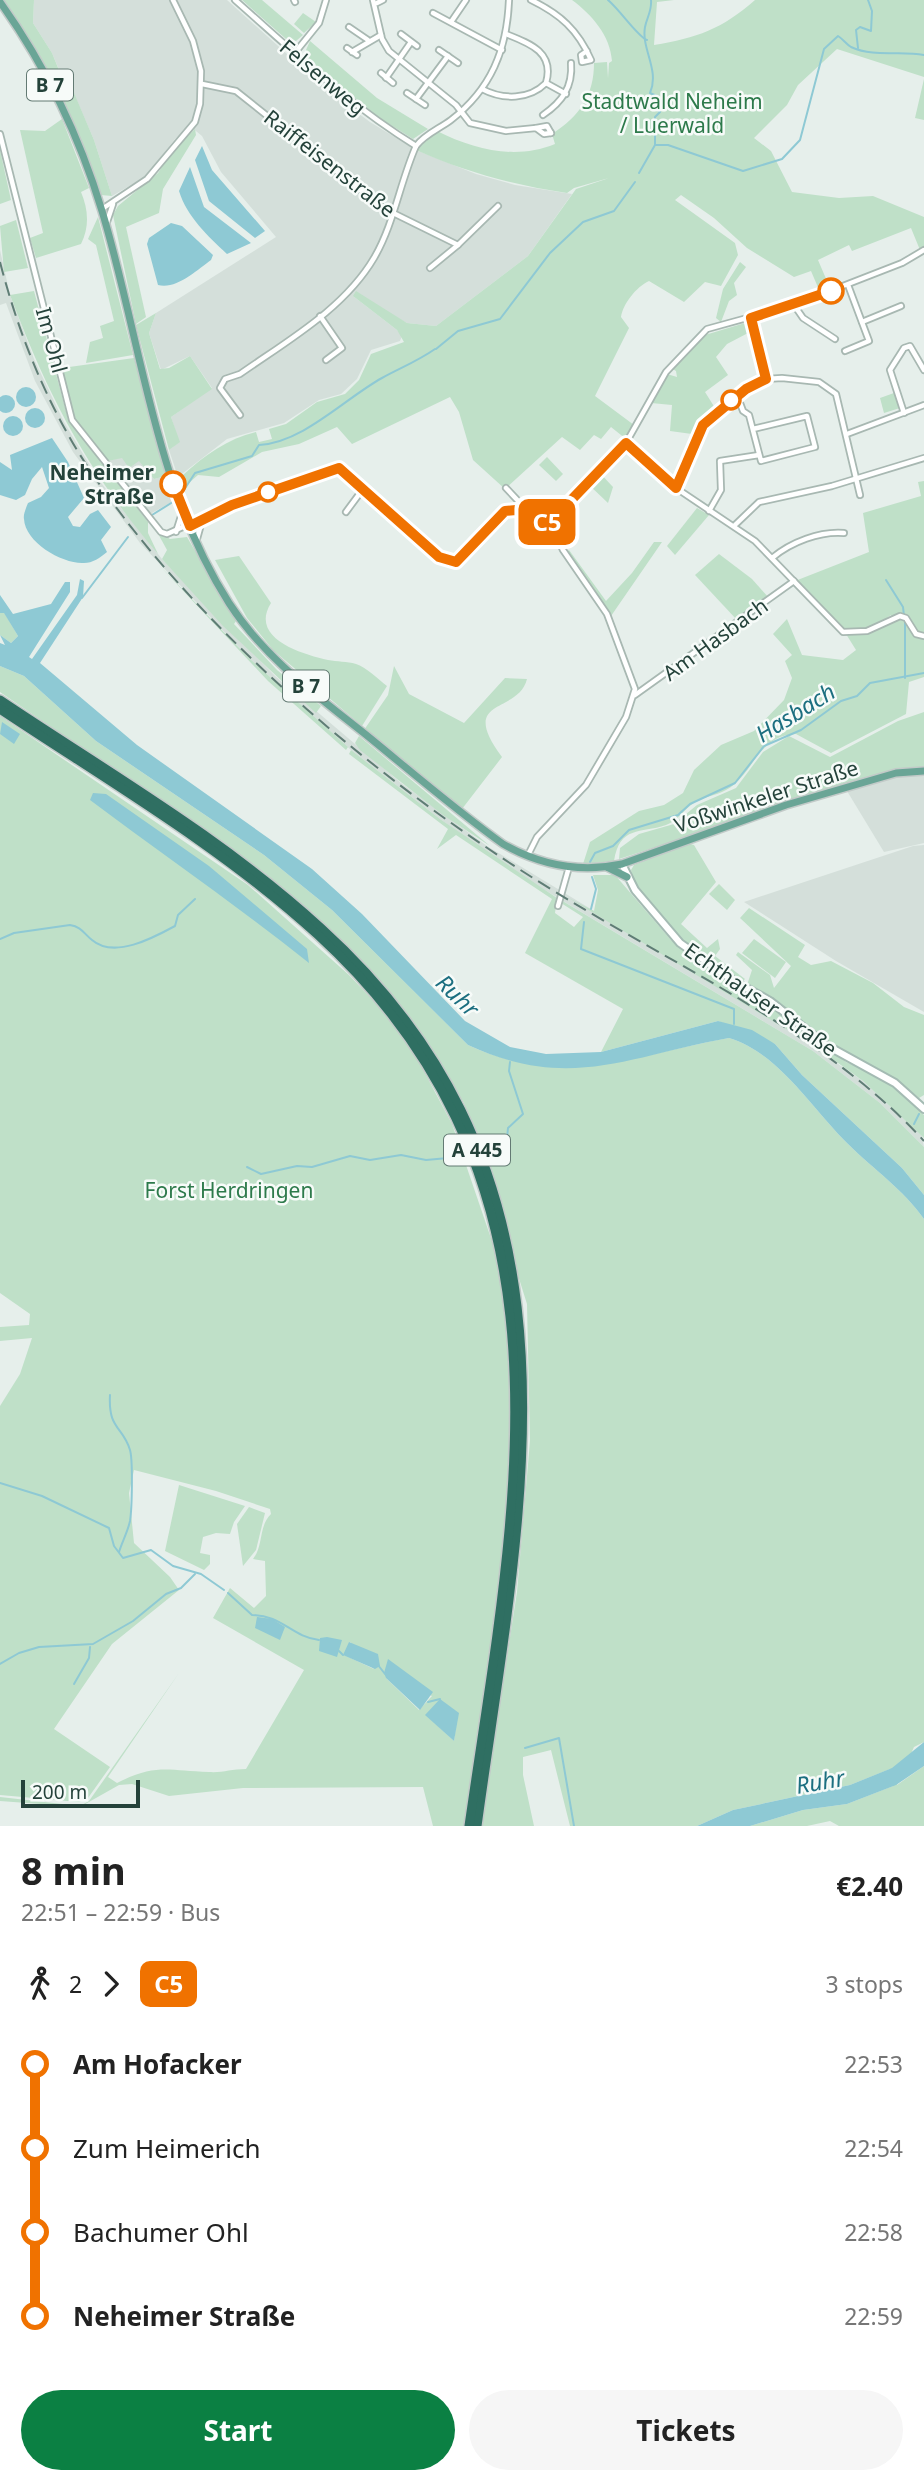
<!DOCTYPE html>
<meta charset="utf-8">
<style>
body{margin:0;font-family:"Noto Sans",sans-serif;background:#f6f6f6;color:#222;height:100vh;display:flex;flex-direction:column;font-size:26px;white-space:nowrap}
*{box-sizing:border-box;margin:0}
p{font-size:23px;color:#767676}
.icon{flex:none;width:38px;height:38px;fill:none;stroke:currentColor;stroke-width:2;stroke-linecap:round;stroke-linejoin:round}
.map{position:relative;height:1826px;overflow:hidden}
.panel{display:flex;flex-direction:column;background:#fff;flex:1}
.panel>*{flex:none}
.badge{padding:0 14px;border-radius:10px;font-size:24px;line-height:46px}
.scale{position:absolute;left:21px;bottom:18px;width:119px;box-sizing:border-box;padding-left:7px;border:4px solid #24423a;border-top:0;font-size:19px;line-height:24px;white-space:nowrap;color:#24423a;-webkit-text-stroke:5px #f7fbf9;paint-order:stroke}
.map>.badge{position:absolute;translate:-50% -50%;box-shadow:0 0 0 4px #fff}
.legs{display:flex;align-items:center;gap:10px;height:77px;padding:0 21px;font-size:23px}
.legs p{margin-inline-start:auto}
.head{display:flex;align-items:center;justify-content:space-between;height:119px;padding:0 21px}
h1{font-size:38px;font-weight:700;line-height:52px}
.cta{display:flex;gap:14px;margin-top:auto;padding:14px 21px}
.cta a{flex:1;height:80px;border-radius:42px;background:#0b8043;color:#fff;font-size:28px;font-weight:700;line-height:80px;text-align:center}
.cta a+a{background:#f6f6f6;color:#222}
ul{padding:0 21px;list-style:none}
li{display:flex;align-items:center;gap:24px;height:84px;font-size:26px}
li i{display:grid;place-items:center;width:10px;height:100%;margin:0 9px;background:currentColor}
li i::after{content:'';width:18px;height:18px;margin:-9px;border:5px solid;border-radius:50%;background:#fff}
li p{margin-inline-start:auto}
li:first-child i{background:linear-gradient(#0000 50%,currentColor 0)}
li:last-child i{background:linear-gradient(currentColor 50%,#0000 0)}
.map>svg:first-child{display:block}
.built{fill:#d4dfda}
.green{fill:#bfe0c8;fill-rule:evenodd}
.water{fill:#8ec9d4}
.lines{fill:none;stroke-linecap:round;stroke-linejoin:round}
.stream{stroke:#8ec9d4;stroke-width:2}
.street-casing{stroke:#a8b8b2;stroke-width:8}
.secondary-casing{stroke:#a4bbb3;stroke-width:10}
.primary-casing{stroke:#c2cac8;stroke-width:10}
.highway-casing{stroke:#c2cac8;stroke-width:12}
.street{stroke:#fff;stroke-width:4.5}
.secondary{stroke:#fff;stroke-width:6}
.primary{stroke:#6aa596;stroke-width:7}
.highway{stroke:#2f6f62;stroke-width:9}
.rail{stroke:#5f7d75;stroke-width:2;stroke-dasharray:14 7;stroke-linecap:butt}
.line-1-casing{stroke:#fff;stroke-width:16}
.line-1{stroke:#f07200;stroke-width:10}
.stop-1-dot{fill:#fff;stroke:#f07200;stroke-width:3.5}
.labels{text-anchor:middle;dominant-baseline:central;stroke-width:5;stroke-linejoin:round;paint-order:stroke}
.shield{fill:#f7fbf9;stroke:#637a73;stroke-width:2}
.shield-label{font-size:19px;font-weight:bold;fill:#24423a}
.street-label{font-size:21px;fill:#24423a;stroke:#f7fbf9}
.park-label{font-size:21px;fill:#2d7a4b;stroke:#f7fbf9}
.stop-label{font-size:21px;font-weight:bold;fill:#24423a;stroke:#f7fbf9;text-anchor:end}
.water-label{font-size:23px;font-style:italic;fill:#1c6f80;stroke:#f7fbf9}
</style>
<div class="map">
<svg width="924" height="1826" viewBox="0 0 924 1826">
<rect width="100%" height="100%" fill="#e6efeb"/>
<g class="built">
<polygon points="34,0 227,0 328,91 370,122 416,150 476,174 515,185 572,194 528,256 436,326 407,323 353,296 397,330 402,336 400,341 371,350 357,379 341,394 319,400 284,423 227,439 178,477 169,450 179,442 171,417 212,388 190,356 161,370 149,333 156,313 276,237 221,172 202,136 191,127 175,139 145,177 112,196 94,140 72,89 68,91 52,53 33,23"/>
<polygon points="0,250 10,295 34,359 64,422 98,479 162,559 275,676 401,783 487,846 774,1020 863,1081 922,1136 924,1147 880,1103 813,1051 513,871 440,819 351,750 248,657 140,543 73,452 35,381 6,303 0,305"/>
<polygon points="122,457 139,460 154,479 166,476 177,499 150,514 108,461"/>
<polygon points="924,774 924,843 884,852 847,791 897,775"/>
<polygon points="924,845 924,1012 836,961 744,902 913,846"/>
</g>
<g class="green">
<polygon points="4,0 34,0 33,23 52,53 67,90 72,88 94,140 112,196 101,195 69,112 39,54"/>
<polygon points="242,0 262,0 303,35 296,41 286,39"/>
<path d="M572,0h102l-17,2 -3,43c43,-7 68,-16 101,-45h169v77l-87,-28 -39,36 -11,20 -33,33 17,13 21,41 47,6 34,-2 51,21v30l-4,3 -9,-22 -59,23 -3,-6 -31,15 12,28 -10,4 -9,-21 -17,6 -47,-29 -33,-30 -33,-23 -6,5 60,43 3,12 -17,31 -16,-4 -21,20 -35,-21c-13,6 -26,23 -28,36l8,11 -34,68 39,29 -8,14 -15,-12 -10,12 -7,-4 -14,15 -18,-13 -57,52 -32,-29 -14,-48 -9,-15 -98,47 -15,-17 -38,17 -37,8 -43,25 -21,-2 -16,14 -3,-9 4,-5c22,-20 44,-36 73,-43l3,10 13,-3 -3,-10 17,-5 31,-22 28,-8 14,-14 12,-26 33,-12 -7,-12 -44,-34 3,-5 51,32 29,3 92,-70 48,-67 33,-11 -35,10 -7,5c-53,-8 -102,-21 -151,-43l21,-19c38,19 79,29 118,13l-3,-10c28,-18 42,-39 42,-71l13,-1 1,16 1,-15 3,-2c-2,-26 -20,-46 -40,-61z"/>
<polygon points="303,13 316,22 304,33 294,24"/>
<polygon points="310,41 377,98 428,129 413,139 375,115 308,59 306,50"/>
<polygon points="924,79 924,120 915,118"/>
<path d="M62,119l27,69 -8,4c7,17 9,34 0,52l-45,14 -6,-20 13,-5 -23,-103 25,1z"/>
<polygon points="195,129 196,135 163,189 159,213 126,227 146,317 136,324 113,215 118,206 158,173 174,148"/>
<polygon points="0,150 11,200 0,204"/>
<polygon points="98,217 133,355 86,363 90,342 103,338 100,326 114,321 96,245 88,239"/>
<polygon points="16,220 28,268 4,272 0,226"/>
<polygon points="740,262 746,267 734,283 737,295 729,301 721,322 716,318 723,289"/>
<path d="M34,291l34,128 80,103v11l10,21c-71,-83 -110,-158 -148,-259z"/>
<polygon points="156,313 149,333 160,369 169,368 190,356 212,389 171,417 180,442 169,450 136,325"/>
<polygon points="745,323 748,325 750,332 727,344 716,357 728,375 705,392 715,408 692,434 670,431 672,405 651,403 667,374 677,377 676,371 671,368 705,335"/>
<polygon points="134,358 166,476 154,479 139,461 129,468 122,458 108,461 75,419 62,368"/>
<polygon points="894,393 900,408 884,413 880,398"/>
<polygon points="547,457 563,474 556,481 539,465"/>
<polygon points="599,472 613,487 608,503 588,484"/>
<path d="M924,481v196l-15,5 -3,32 -75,39 -35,-19c-39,1 -42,41 -70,56 -10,6 -26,7 -35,15 -9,7 -14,16 -25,20 -26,9 -46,0 -52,36l-31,3 7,-22 49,-31 25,-6 19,-12 11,-23 27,-25 33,-14 30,-31 8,-22 -7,-17 7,-6 -19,-21 14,-15 15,36 41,5 13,-10 -10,-16 23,-1 24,-14 -2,-4 -16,11 -24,5 -10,-2 -46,-48 74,-29 -6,-39 58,-17 -3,-14z"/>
<polygon points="697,508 709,515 675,555 667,546"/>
<polygon points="156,530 170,539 187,537 236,621 234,624 277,670 321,706 316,713 223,626 162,559 167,550"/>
<polygon points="654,542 662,542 611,616 566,553 569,550 606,601 632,573"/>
<polygon points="719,554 752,579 769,598 737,620 695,575"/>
<path d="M239,556l32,47c-22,35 30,51 57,57 9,2 19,1 28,4 10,3 22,15 31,22l-25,40 -89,-76 -26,-32 -32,-58z"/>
<polygon points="157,563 248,657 348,747 346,750 268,681"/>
<polygon points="0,612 4,612 18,636 11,643 0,635"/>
<path d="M0,666l24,10 72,65 168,114 68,55 136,135c96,44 165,10 261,-7 50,15 83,71 119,106 26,26 55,45 76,75v523l-10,5 -17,38 27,-19v60h-85l-9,-5 -23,5h-57l53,-16 44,-6 46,-18 -3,-17 -40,16 -117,25 -36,16h-127l-19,-76 -28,7v18l11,51h-53l36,-234 13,-151 -3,-137 -63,-201 -65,-99 -57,-63 -77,-68 -265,-181z"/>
<path d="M394,666l15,28 55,29 41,-45 22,1c-9,36 -70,17 -25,78l-40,52 -98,-79 24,-35z"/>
<polygon points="924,712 924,768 895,769 619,859 620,848 639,834 674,824 697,805 736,788 763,752 789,736 830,757 898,721"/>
<path d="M0,716l248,169 101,90 38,40 32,47 33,62 44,129 16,97 1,61 -14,179 -35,236h-31l-10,-39 -180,1 -74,8 -37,-12 -13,1 -39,22 -80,-6v-4l80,9 9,-5 90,-128 -71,104 9,6c40,-20 51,-12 92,-11 13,1 22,-3 37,-3l58,-99 -91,-52 17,-30 24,20 12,-12 -1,-35 -12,-2c11,-14 5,-32 18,-45l-1,-5 -54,-18 -82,-21 -5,23 5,50 36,34 9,13 -67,54 -58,85 56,38 -22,31 -9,4 -79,-7v-389l20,-32 12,-36 -32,3v-14l29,-2 1,-11 -30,-21zM350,1642l24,27 -30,-14zM386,1678l46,18 -13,14zM440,1700l18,13 -4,28 -28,-26z"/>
<polygon points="359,736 490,846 443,815 360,750 355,743"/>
<polygon points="351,750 440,819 557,898 555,913 574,927 583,917 561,903 561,900 813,1051 880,1103 924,1147 924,1195 902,1168 802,1075 775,1044 718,1021 601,1052 623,1009 525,953 552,899 456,835 437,849 448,829 349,754"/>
<path d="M687,843l7,2 22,37 -35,42 26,24 11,-9 2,10 -5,7 30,23 -3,3c-35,-14 -105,-73 -111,-112l3,-5z"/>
<polygon points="593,875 615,875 671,940 700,964 759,999 846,1062 886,1080 924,1115 924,1138 863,1081 816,1047 567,897 594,911 598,890"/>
<polygon points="719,884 735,900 727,910 709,894"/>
<path d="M749,908l56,37 -7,12 13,8 20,-4 42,22 31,24 20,8v80l-5,3c-25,-23 -55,-33 -83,-51 -31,-20 -57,-45 -89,-62l5,-15 -16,-15 2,-3 32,23 4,13 17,-22 -51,-48z"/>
<polygon points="754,939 786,962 775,978 742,953"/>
<polygon points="179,1485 245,1506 234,1522 230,1534 216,1533 203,1537 200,1553 210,1555 210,1564 204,1570 165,1551"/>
<polygon points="249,1507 265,1513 256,1550 243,1566 237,1524"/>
</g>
<g class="water">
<polygon points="202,146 212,170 265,231 255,238 209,201 195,160"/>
<path d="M190,167l14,40 47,36 -24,11c-19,-18 -40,-37 -48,-63z"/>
<path d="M171,223l11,3 31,29 -2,5c-14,10 -35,30 -53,25l-11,-41 2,-6z"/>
<circle cx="26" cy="397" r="10"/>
<circle cx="6" cy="404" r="9"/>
<circle cx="35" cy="418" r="10"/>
<circle cx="13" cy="426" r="10"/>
<path d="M52,438l16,24 16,36 -16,19 5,9 7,1 10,-13 8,-4 13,17 -10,13 6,12c-7,6 -16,12 -25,11 -21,0 -57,-21 -58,-44 -1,-4 2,-11 4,-16l13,-6 8,-9 -7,-21 -10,12 -7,16 -9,5 -16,-5v-33l12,8 -2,-15z"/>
<path d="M80,579l4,2 -1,16 -43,66 97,82 175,124 50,45 103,107 45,26 36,7 55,-2 117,-31 34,9 23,14 27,31 100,93 22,27v24c-21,-30 -50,-49 -76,-75 -36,-35 -69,-91 -119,-106 -101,18 -159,54 -261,7l-136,-135 -68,-55 -168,-114 -72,-65 -24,-10v-23l5,2 -5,-10 11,8 7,-7 -14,-23h-4v-18l13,19 38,-10 14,-22h5v10l-41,65 3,2 45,-64z"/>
<polygon points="2,722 20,734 14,744 0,734"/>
<path d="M93,793l13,1 103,72 98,83 2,14c-71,-57 -146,-108 -219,-163z"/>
<polygon points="257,1617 272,1619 285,1627 280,1640 255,1628"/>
<polygon points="327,1637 342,1640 337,1657 319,1651 320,1638"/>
<polygon points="349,1642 378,1654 380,1666 375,1669 343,1655"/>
<polygon points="388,1659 433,1692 420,1710 386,1678 384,1673"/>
<polygon points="440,1699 459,1713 454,1741 425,1715"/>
<polygon points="924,1742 924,1766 896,1785 847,1804 803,1810 750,1826 697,1826 733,1810 850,1785 892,1768"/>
</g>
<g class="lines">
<g class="stream">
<path d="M608,0c12,10 30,37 39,40"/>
<path d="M651,0c1,11 -4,17 -6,27 -4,22 15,43 5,66l9,4v6l-6,3 7,6 -5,5v28"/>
<polyline points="858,48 856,30 860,27 871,31 872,11 868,0"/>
<path d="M639,173l16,-28h13l75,26 39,-12 18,-19 24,-91 14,-13c5,3 8,8 13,11 24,11 49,3 73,8"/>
<polyline points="436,349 458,331 500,319 550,253 583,222 614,211 635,182"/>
<path d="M180,496l15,-23 57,-17 7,-11c45,-3 85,-46 123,-67 18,-10 36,-17 53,-29"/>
<polyline points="152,515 176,500"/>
<polyline points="886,580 903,607 904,616"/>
<polyline points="82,598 128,537"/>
<polyline points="905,621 905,678"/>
<polyline points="590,862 595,853 613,846 629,830 678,815 690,804 735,783 764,746 801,730 841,701 857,696 870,683 924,673"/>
<polyline points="591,909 596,889 592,877"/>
<polyline points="584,922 581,949 734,1009 734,1024"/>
<path d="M0,939l14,-6 56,-8c12,2 13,8 22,15 22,19 61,-2 83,-14l3,-11 17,-16"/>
<polyline points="914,1124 919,1114"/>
<polyline points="506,1149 508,1128 523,1114 509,1071 510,1062"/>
<polyline points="247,1167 261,1174 297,1166 312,1167 350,1156 370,1160 401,1155 426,1160 459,1157"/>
<path d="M110,1395c-2,35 13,31 20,55 3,10 2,59 0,71 -2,10 -8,21 -11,31"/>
<polyline points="0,1483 42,1496 109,1528 114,1546 123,1558 151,1550 173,1566 201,1574 224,1590"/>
<path d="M228,1593l24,22c30,0 40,22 67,25"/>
<polyline points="339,1651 343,1655"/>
<polyline points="0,1664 19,1653 39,1647 93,1644 133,1621 166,1594 181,1588 195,1574"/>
<polyline points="378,1665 385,1674"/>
<polyline points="74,1684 89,1658 90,1647"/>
<polyline points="428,1702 440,1699"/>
<polyline points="525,1748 559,1738 574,1826"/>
</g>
<g class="street-casing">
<g id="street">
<path d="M235,0c59,52 114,105 181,146"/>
<polyline points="294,0 295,2"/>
<polyline points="373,0 382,39 389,51 456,105 470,123 506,131 536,128 544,134 551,133"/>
<path d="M531,0c29,14 47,30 60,60l-9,2 -1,-7 6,-4"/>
<polyline points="377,3 383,0"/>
<polyline points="433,13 502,50"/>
<polyline points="451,22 466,0"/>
<polyline points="349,27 368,40"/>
<polyline points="401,34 417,46"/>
<polyline points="347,48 357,55"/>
<polyline points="439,50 458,63"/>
<polyline points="352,52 381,35"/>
<polyline points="294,54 319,23 326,0"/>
<polyline points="381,73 393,83"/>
<polyline points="386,78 411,42"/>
<polyline points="546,83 566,94"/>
<polyline points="202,84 236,91 383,208 458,245 498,206"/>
<path d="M482,89c21,11 47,11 64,-6 9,-31 -17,-40 -40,-49"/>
<polyline points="407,93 425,105"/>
<polyline points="416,99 448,56"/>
<path d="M543,115c19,-13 30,-28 28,-52"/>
<polyline points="536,128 547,126 551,133"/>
<polyline points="0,134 72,420 161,532 167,534 232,505 337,468 439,557 456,562 505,511 516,510 543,522 553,519 626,443 666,372 707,329 794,305 902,263 924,250"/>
<polyline points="102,209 147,179 195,122 200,104 201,71 193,41 173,0"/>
<polyline points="107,222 113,204"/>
<polyline points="430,268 458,245"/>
<polyline points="794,305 803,318 835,339"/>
<polyline points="320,316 342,348 326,360"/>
<polyline points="751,318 766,379"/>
<polyline points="862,322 901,306"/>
<polyline points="845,351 869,341 848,285"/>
<polyline points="737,395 743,411 749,415 761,461 815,447 807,416 753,429"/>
<polyline points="904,413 890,370 904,348 910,346 924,370"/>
<path d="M240,415l-20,-27 5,-9 15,-5c47,-33 104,-65 134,-116 20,-34 26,-76 42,-112 9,-12 23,-17 35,-26 40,-31 56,-70 58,-120"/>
<polyline points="847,434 924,405"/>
<polyline points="626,443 676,488 696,436 707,420 752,385 766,379 782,378 819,382 836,394 860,495"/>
<polyline points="506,488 536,520"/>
<polyline points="676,488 755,541 843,632 867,631 900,616 906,618 916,634 924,636"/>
<polyline points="709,511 721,490 720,461 759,455"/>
<polyline points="346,512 363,489"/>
<polyline points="735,525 759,502 832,486 924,458"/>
<polyline points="176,532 182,513"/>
<polyline points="197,539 202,521"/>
<path d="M772,558c19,-16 48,-27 72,-25"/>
<polyline points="635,695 794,581"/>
<polyline points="528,855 537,837 586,785 626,717 635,689 607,614 563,550 550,521"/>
<polyline points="558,906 569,867"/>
</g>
</g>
<g class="secondary-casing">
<polyline id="secondary" points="622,864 635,890 680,943 734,981 770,1001 826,1045 895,1083 924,1109"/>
</g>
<g class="primary-casing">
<g id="primary">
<path d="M0,2c45,63 80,136 102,209 40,132 51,273 127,392 36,56 90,94 141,135 44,36 87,73 133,106 37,21 77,29 119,20l164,-59 110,-32 28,-2"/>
<polyline points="607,867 627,877"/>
</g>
</g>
<g class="highway-casing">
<g id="highway">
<path d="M0,700c109,73 224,139 321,228 280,254 201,570 156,898"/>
<path d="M0,709c108,72 222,138 318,226 273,250 197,569 151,891"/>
</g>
</g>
<use href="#street" class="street"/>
<use href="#secondary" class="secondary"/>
<use href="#primary" class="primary"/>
<use href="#highway" class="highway"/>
<path class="rail" d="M0,262c17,66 42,130 77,188 109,176 319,347 495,452 117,70 260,138 352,239"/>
</g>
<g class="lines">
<g class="line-1-casing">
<polyline id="line-1" points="173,484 190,526 232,505 339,468 439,557 456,562 505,511 516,510 543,522 553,519 626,443 676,488 703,425 746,389 766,379 751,318 831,291"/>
</g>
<use href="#line-1" class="line-1"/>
</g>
<g class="stop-1-dot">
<circle cx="831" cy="291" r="12"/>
<circle cx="731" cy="400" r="9"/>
<circle cx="173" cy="484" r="12"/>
<circle cx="268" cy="492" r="9"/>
</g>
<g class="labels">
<g class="shield">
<rect x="27" y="69.5" width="46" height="31" rx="5"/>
<rect x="283" y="670.5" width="46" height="31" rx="5"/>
<rect x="444" y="1134.5" width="66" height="31" rx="5"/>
</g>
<g class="shield-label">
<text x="50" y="85">B 7</text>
<text x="306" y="686">B 7</text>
<text x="477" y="1150">A 445</text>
</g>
<g class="street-label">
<text transform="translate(323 77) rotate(40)">Felsenweg</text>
<text transform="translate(330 163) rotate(38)">Raiffeisenstraße</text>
<text transform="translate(52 340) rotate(75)">Im Ohl</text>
<text transform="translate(715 639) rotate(-36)">Am Hasbach</text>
<text transform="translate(766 796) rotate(-18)">Voßwinkeler Straße</text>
<text transform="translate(761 999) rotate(35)">Echthauser Straße</text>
</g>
<g class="park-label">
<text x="672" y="101">Stadtwald Neheim<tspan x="672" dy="24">/ Luerwald</tspan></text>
<text x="229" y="1190">Forst Herdringen</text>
</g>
<g class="stop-label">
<text x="154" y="472">Neheimer<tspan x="154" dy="24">Straße</tspan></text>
</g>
<g class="water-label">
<text transform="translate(795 712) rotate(-32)">Hasbach</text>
<text transform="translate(458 995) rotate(44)">Ruhr</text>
<text transform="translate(820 1781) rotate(-10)">Ruhr</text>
</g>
</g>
</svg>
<div class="scale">200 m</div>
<b class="badge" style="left:547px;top:522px;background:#f07200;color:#fff">C5</b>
</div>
<section class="panel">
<div class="head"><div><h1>8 min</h1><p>22:51 – 22:59 · Bus</p></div><b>€2.40</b></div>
<div class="legs"><svg class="icon" aria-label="walk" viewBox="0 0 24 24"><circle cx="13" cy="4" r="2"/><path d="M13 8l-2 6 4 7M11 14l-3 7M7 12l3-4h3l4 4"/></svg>2<svg class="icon" aria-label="forward" viewBox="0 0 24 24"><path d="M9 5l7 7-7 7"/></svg><b class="badge" style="background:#f07200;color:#fff">C5</b><p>3 stops</p></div>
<ul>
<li><i style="color:#f07200"></i><b>Am Hofacker</b><p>22:53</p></li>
<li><i style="color:#f07200"></i><span>Zum Heimerich</span><p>22:54</p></li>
<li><i style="color:#f07200"></i><span>Bachumer Ohl</span><p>22:58</p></li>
<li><i style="color:#f07200"></i><b>Neheimer Straße</b><p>22:59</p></li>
</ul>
<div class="cta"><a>Start</a><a>Tickets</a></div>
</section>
